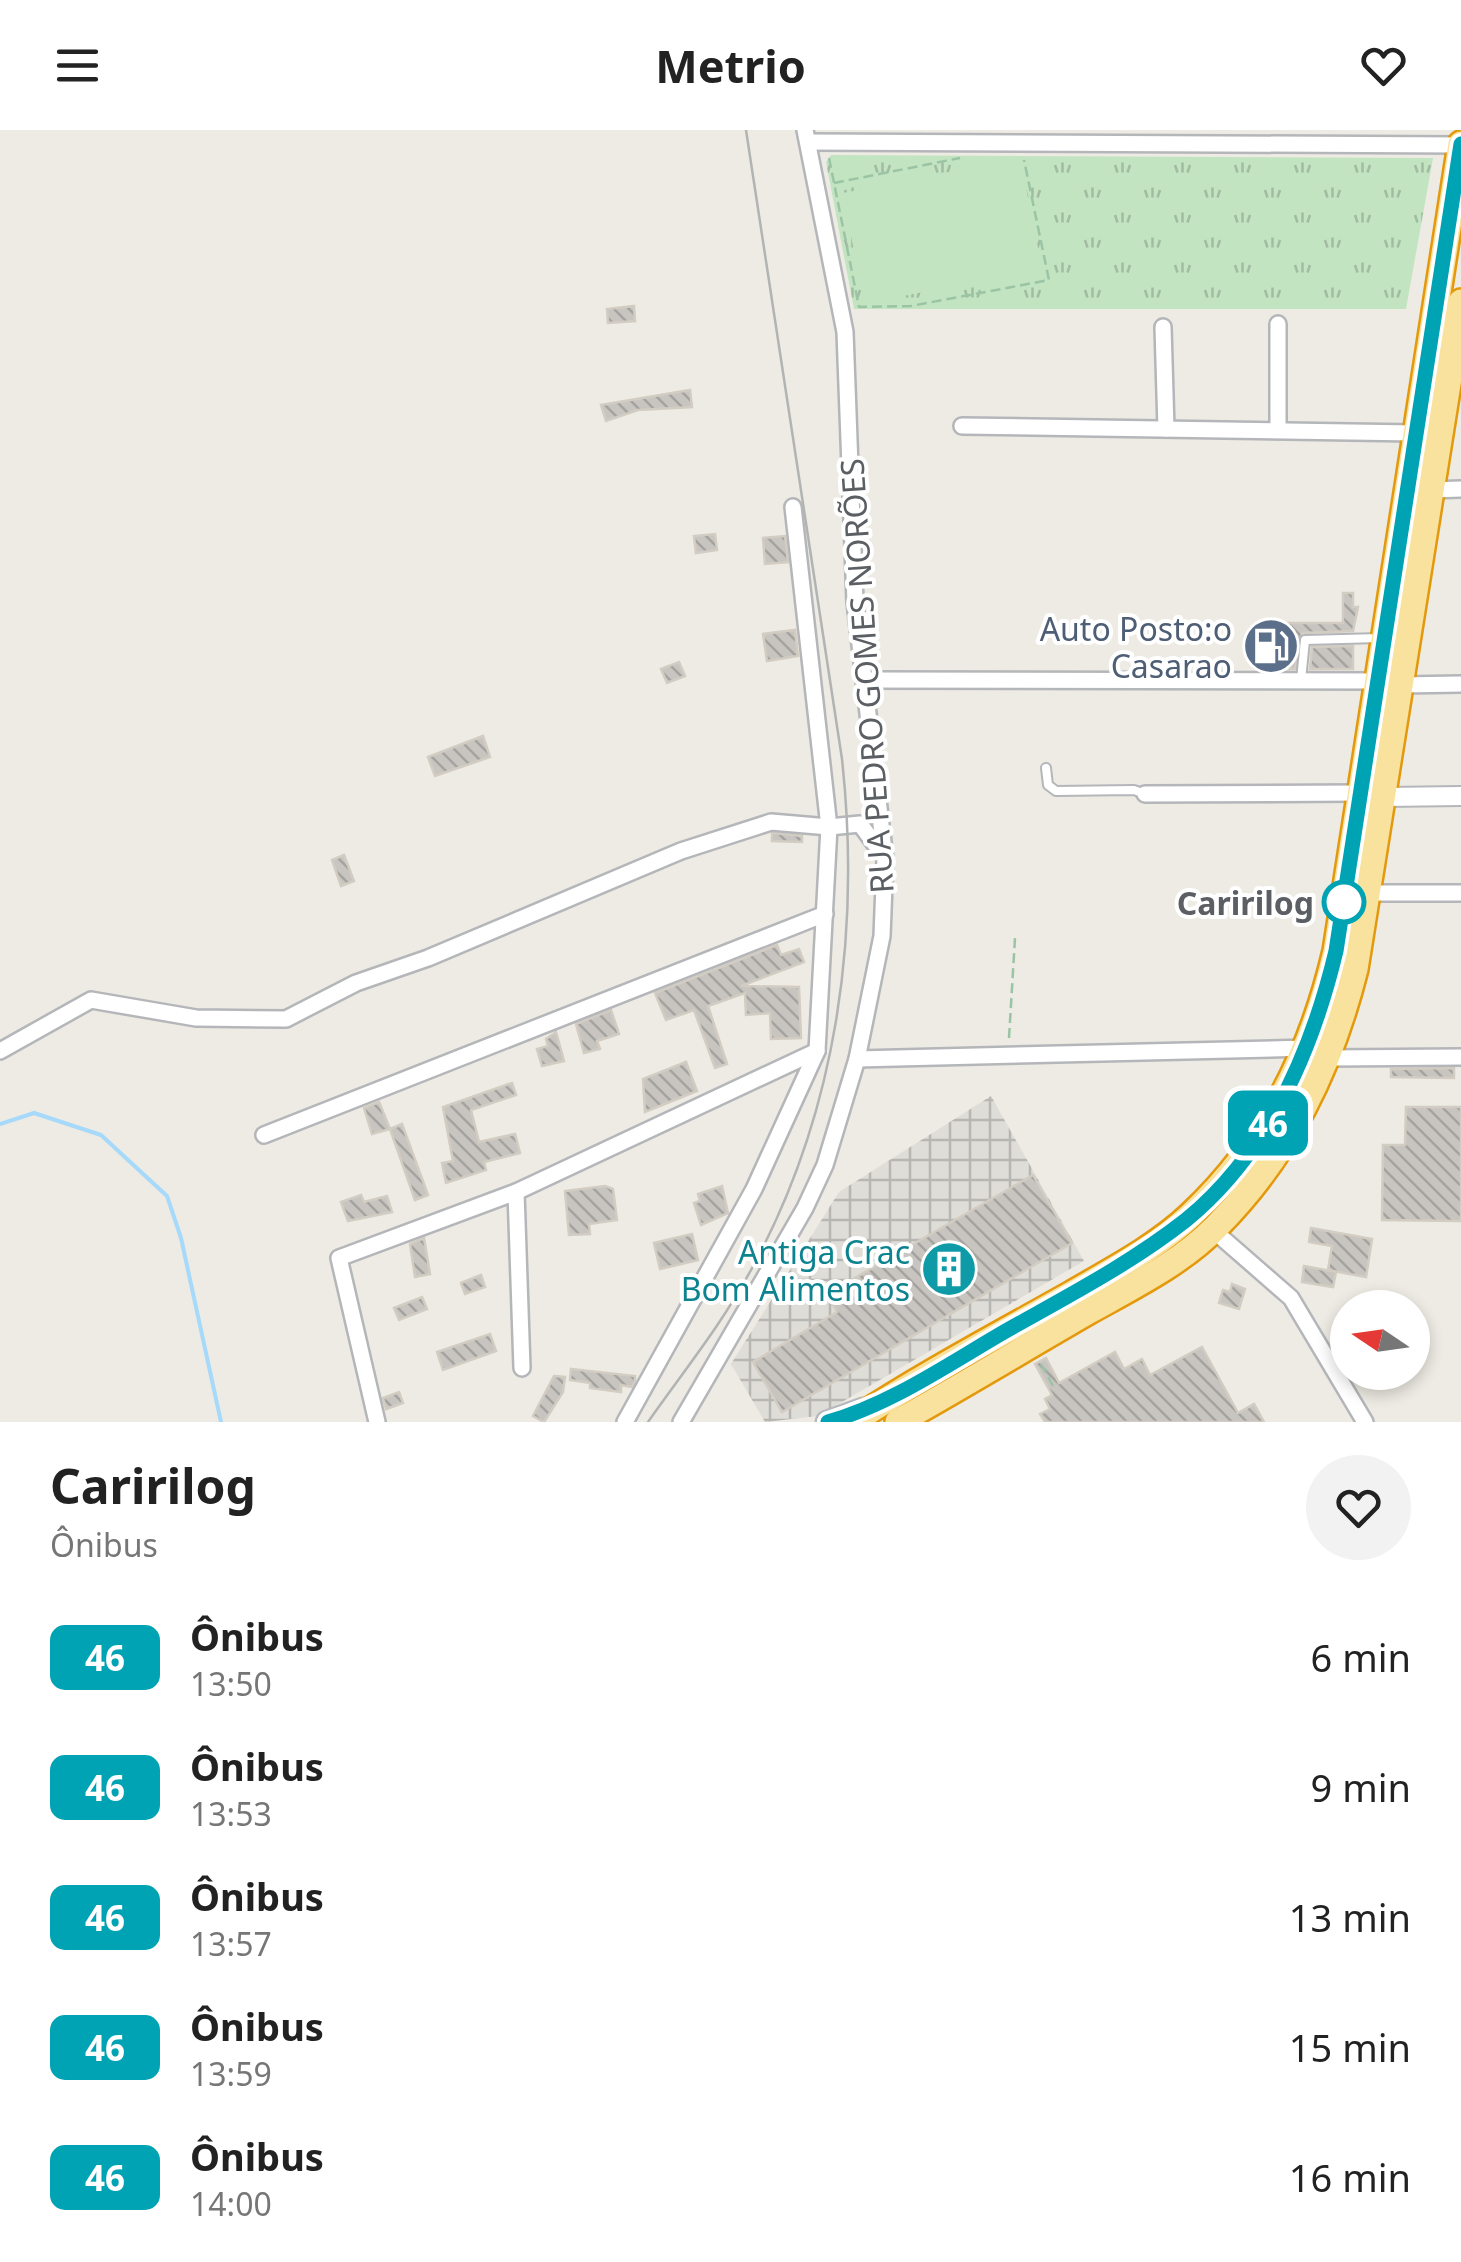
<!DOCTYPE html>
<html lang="pt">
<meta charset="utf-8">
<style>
body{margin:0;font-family:"Noto Sans",sans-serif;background:#f2f2f2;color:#222;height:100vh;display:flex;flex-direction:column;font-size:38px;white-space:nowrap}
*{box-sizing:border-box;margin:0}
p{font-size:32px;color:#767676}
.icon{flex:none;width:55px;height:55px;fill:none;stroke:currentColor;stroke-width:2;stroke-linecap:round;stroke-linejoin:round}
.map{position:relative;height:1292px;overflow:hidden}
.sheet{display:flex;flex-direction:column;background:#fff;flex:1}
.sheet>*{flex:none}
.badge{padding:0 20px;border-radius:15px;font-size:35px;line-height:65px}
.needle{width:65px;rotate:283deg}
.tools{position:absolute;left:1330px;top:1160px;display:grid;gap:20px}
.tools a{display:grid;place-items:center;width:100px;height:100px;border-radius:50%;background:#fff;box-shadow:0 5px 15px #0003;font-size:50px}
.map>.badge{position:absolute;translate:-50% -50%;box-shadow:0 0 0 5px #fff}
.round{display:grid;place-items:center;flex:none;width:105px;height:105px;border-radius:52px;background:#f2f2f2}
.head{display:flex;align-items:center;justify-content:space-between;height:170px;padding:0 50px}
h1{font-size:48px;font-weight:700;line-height:75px}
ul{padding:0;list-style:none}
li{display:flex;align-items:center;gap:30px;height:130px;padding:0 50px}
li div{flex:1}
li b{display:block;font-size:38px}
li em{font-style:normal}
li .badge{min-width:110px;font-weight:700;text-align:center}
header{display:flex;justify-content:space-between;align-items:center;height:130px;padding:0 50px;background:#fff;font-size:45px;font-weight:700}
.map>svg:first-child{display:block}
.industrial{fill:url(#industrial-grid)}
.grass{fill:url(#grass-tufts)}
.garden{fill:#c2e4c1}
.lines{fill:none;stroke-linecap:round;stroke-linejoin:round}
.stream{stroke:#a6d9fa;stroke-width:4}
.building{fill:url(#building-back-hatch);stroke:#d2ccc2;stroke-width:2.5}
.service-casing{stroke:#b4b6ba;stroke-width:12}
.minor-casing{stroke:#b4b6ba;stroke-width:20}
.tertiary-casing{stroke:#b4b6ba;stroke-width:22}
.secondary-casing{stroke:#b5b8bd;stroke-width:25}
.trunk-casing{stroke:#e4990c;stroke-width:30}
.path{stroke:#9bc4a5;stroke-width:2.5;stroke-dasharray:10 5;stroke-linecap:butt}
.service{stroke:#fff;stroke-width:8}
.minor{stroke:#fff;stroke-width:15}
.tertiary{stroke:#fff;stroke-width:18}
.secondary{stroke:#fff;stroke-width:20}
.trunk{stroke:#f8e29e;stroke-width:25}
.tram{stroke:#b2b3b3;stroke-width:2.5}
.line-casing{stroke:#fff;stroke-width:22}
.line{stroke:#00a3b4;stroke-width:15}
.stop-dot{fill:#fff;stroke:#00a3b4;stroke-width:5}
.labels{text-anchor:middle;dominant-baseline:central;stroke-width:8;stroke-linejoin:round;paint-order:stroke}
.service-label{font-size:32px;fill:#4e5e75;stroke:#fff;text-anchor:end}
.street-label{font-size:32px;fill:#5b5f63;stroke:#fff}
.stop-label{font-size:32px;font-weight:bold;fill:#5b5f63;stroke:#fff;text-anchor:end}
.culture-label{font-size:32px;fill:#0d838f;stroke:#fff;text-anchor:end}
</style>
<header><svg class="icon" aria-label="menu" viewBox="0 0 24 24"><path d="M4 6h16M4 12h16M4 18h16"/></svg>Metrio<svg class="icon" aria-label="heart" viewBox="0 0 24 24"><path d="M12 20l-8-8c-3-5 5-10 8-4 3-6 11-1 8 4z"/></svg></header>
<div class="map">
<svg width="1461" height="1292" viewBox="0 0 1461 1292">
<defs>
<pattern id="industrial-grid" width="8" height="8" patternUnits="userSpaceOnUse" patternTransform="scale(2.5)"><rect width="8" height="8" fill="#dfddd8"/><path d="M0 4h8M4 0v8" fill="none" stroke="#b8b6b3"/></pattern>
<pattern id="grass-tufts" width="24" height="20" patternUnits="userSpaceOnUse" patternTransform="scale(2.5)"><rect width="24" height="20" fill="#c2e4c1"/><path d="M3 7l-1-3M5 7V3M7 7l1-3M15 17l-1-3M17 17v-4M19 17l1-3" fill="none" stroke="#a1bca0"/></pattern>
<pattern id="building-back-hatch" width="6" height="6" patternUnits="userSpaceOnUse" patternTransform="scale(2.5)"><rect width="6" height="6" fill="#c8c5c0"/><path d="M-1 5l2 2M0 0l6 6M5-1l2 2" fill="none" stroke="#a5a3a0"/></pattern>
</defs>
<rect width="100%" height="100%" fill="#edebe3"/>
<polygon class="industrial" points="991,966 1084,1131 818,1286 765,1292 731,1234 839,1062"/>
<polygon class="grass" points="831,25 1433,28 1406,179 854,179 826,32"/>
<polygon class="garden" points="1020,28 1042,138 864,174 843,63"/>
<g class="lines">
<polyline class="stream" points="0,994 34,983 101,1005 167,1066 181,1108 221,1292"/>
</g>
<g class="building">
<polygon points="634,176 635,191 608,193 607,179"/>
<polygon points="690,260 692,277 638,280 606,291 601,275"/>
<polygon points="715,404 717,420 696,423 694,406"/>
<polygon points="785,406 788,432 765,434 763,408"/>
<polygon points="1343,463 1353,463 1353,477 1358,477 1353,501 1302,503 1295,539 1261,540 1261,493 1343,493"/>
<polygon points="795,500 798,526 767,531 763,504"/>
<polygon points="1353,516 1353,539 1310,539 1312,517"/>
<polygon points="679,532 685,546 667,553 661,539"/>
<polygon points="483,606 490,627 435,646 428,627"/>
<polygon points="772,703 802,706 802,712 772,711"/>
<polygon points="344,725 354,751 341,756 332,730"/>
<polygon points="777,815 781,825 799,819 804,832 741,856 799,857 801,908 771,909 770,883 746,885 745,863 708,876 727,934 715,938 694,880 666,890 655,863"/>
<polygon points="611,880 619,904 597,911 600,919 584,923 576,894"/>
<polygon points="556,902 564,931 542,936 537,919 548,916 546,909"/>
<polygon points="686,932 697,961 645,982 643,949"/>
<polygon points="1454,938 1454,948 1391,947 1391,939"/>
<polygon points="512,953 516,965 471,980 479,1012 515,1004 520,1023 484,1032 486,1040 446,1053 442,1033 453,1031 443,977"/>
<polygon points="379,972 390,999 372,1004 364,978"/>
<polygon points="1406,977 1461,977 1461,1091 1382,1090 1383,1015 1405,1015"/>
<polygon points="402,994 428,1065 415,1070 390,999"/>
<polygon points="1033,1045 1072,1113 782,1282 753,1232 837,1182 827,1164"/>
<polygon points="605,1056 613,1059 617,1090 589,1094 590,1104 569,1105 565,1061"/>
<polygon points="722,1056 728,1083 701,1095 694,1073 700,1071 698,1064"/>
<polygon points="361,1065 364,1072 387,1066 392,1082 348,1091 341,1072"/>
<polygon points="1311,1098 1372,1109 1366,1147 1328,1140 1332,1116 1309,1112"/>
<polygon points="692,1104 698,1130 660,1139 654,1113"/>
<polygon points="424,1108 430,1144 415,1147 410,1114"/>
<polygon points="1304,1136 1336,1142 1333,1157 1302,1152"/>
<polygon points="481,1145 485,1157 465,1164 461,1153"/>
<polygon points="1232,1154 1245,1159 1239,1179 1219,1173 1223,1160 1230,1162"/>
<polygon points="422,1167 427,1179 399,1190 394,1178"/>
<polygon points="490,1204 496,1221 443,1240 437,1222"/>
<polygon points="1202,1217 1238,1283 1254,1274 1264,1292 1045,1292 1040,1284 1050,1279 1045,1269 1052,1265 1035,1234 1046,1228 1059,1253 1115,1222 1124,1239 1142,1229 1150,1245"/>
<polygon points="571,1239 635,1246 635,1251 632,1257 621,1255 621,1262 590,1258 590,1253 570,1250"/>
<polygon points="554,1246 565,1247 563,1262 544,1292 533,1286"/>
<polygon points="399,1262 403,1273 386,1279 383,1268"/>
</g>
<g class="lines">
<g class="service-casing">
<g id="service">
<polyline points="1301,550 1305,510 1380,508"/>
<polyline points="1046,638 1048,655 1056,661 1134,660 1145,664"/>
</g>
</g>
<g class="minor-casing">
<g id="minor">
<polyline points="808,12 1461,15"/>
<polyline points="1163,197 1166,299"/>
<polyline points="962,296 1415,303"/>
<polyline points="1278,298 1278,194"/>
<polyline points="1430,360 1461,359"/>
<polyline points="864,550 1378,551"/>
<polyline points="1401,555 1461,554"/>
<polyline points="1145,664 1361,663"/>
<polyline points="1370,763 1461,763"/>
<polyline points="0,921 91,870 196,888 286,889 356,853 428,828 681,721 771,692 829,697 860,694 883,725"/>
<polyline points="1330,928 1461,927"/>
<polyline points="857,929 1308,918"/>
<polyline points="264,1005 825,784"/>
<polyline points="516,1062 522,1238"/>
<polyline points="1213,1100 1291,1168 1365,1292"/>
<polyline points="377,1292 339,1128 516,1062 817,921"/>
<polyline points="625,1292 754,1059 817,921 829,697 793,377"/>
<polyline points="681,1292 805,1078 825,1035 857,929 882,806 885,729 855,472 845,202 805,0"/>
</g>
</g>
<g class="tertiary-casing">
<polyline id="tertiary" points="1385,667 1461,666"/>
</g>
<g class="secondary-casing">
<polyline id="secondary" points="827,1292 863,1279"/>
</g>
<g class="trunk-casing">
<g id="trunk">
<path d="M852,1292c70,-46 145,-86 218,-127 41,-24 86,-47 121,-80 77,-73 121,-161 145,-264l125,-807"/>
<path d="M898,1292c64,-36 127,-74 191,-111 43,-24 92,-48 127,-84 72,-72 114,-159 139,-258l106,-667"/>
</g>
</g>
<g class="path">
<polyline points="829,28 859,177 911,176 1049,150 1024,30"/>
<polyline points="834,53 960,28"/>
<polyline points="1009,908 1015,808"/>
<polyline points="1041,1234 1053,1256"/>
</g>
<use href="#service" class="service"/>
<use href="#minor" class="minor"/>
<use href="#tertiary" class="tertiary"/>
<use href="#secondary" class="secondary"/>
<use href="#trunk" class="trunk"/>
<path class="tram" d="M648,1292c35,-50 74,-98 103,-152 86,-157 110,-335 91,-511l-96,-629"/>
</g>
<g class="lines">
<g class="line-casing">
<path id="line" d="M828,1292c63,-18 119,-57 176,-90 62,-35 126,-68 182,-112 82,-67 126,-169 150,-269l125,-807"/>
</g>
<use href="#line" class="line"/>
</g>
<defs>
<g id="fuel-disc" transform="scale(2.875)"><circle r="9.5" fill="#5c6f8a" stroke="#fff"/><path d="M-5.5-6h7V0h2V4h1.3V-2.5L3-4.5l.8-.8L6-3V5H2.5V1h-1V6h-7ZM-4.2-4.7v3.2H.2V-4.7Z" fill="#fff"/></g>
<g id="building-disc" transform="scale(2.875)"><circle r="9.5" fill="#0f9aa8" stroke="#fff"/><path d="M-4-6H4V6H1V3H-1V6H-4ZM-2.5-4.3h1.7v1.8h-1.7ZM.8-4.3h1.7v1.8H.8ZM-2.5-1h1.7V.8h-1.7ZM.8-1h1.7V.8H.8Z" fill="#fff"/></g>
</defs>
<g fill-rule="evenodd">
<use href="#fuel-disc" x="1271" y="516"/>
<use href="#building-disc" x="949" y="1139"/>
</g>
<circle class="stop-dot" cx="1344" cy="772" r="20"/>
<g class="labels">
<g class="service-label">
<text x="1232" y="498">Auto Posto:o<tspan x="1232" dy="37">Casarao</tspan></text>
</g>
<g class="street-label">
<text transform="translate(866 546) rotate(-94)">RUA PEDRO GOMES NORÕES</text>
</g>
<g class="stop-label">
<text x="1314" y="772">Caririlog</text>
</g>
<g class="culture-label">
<text x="910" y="1121">Antiga Crac<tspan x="910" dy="37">Bom Alimentos</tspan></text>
</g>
</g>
</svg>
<div class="tools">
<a><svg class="needle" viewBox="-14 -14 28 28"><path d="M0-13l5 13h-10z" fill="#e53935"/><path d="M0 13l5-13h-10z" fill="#767676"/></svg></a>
</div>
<b class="badge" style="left:1268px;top:993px;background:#00a3b4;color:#fff">46</b>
</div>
<section class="sheet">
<div class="head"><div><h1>Caririlog</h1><p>Ônibus</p></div><a class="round"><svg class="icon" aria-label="heart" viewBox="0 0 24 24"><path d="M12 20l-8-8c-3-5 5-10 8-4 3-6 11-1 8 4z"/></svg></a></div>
<ul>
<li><span class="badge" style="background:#00a3b4;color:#fff">46</span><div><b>Ônibus</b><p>13:50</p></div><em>6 min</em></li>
<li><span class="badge" style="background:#00a3b4;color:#fff">46</span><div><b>Ônibus</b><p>13:53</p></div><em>9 min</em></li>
<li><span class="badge" style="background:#00a3b4;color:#fff">46</span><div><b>Ônibus</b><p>13:57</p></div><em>13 min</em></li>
<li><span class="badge" style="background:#00a3b4;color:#fff">46</span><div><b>Ônibus</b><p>13:59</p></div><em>15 min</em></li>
<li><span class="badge" style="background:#00a3b4;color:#fff">46</span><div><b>Ônibus</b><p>14:00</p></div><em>16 min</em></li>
</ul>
</section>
